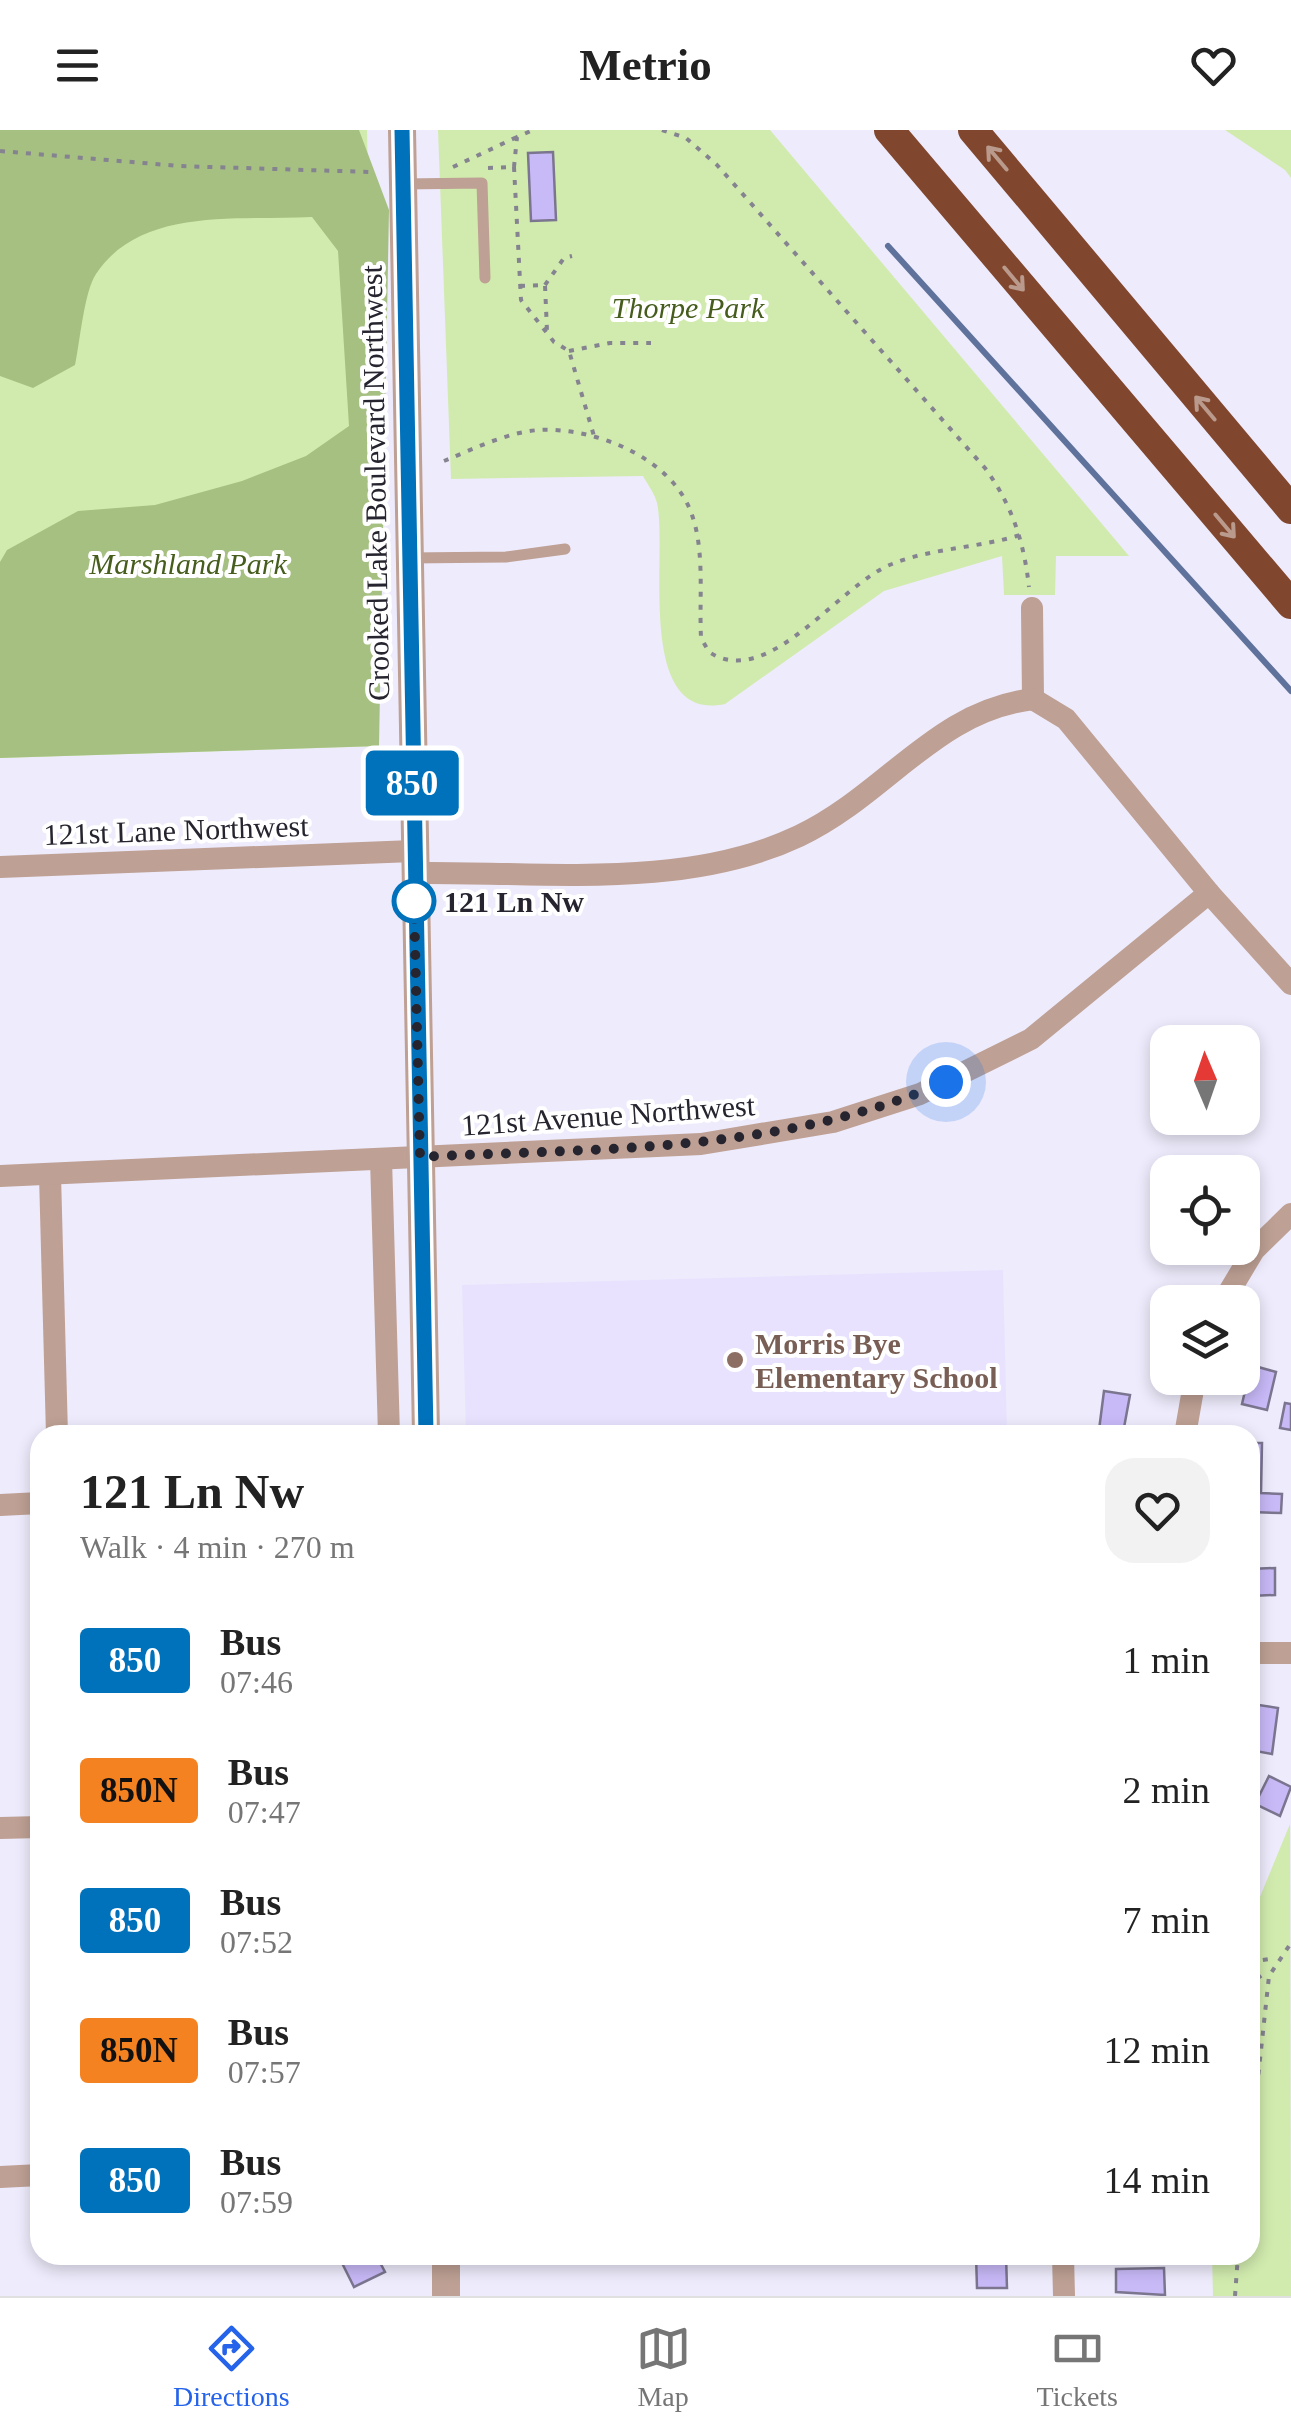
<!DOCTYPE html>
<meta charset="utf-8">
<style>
body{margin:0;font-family:"Times New Roman",serif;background:#f2f2f2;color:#222;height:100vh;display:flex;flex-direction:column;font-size:38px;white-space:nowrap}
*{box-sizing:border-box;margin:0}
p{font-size:32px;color:#767676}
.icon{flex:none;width:55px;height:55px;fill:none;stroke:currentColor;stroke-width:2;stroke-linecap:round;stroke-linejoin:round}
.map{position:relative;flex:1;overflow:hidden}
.details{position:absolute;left:30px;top:1295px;width:1230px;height:840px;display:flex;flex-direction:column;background:#fff;border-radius:30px;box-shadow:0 5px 15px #0003}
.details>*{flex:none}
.badge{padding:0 20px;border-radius:8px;font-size:35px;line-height:65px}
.needle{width:65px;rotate:358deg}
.controls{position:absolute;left:1150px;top:895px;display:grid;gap:20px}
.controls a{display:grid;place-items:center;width:110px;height:110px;border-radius:20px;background:#fff;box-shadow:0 5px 15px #0003;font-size:50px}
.you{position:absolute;width:50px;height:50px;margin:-25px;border:8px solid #fff;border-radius:50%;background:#1a73e8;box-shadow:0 0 0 15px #1a73e833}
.map>.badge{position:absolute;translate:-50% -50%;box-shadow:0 0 0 5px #fff}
.round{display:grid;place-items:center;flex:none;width:105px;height:105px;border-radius:30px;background:#f2f2f2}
.head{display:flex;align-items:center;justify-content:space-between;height:170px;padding:0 50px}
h1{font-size:48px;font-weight:800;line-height:75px}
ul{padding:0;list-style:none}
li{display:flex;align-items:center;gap:30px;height:130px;padding:0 50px}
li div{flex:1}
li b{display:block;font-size:38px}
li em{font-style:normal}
li .badge{min-width:110px;font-weight:700;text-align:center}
header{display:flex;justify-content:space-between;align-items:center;height:130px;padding:0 50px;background:#fff;font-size:45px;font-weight:800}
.dock{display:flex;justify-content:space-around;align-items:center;height:140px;border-top:2px solid #e0e0e0;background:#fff;font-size:28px;color:#767676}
.dock a{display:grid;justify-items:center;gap:5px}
.dock .active{color:#2563eb}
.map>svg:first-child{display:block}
.built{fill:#e8e2ff}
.green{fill:#d1ebae}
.forest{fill:#a6c082}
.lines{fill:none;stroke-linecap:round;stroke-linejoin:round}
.stream{stroke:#5f729b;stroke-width:6}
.building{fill:#c8b9f7;stroke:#7b758f;stroke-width:2.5}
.path{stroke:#858390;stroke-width:4;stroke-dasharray:5 8;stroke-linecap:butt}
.service{stroke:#bea094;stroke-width:11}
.minor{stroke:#bea094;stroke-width:22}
.tertiary{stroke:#bea094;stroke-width:28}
.motorway{stroke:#81472e;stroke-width:30}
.oneway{stroke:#ba9a8c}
.line-casing{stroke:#fff;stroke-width:22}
.line{stroke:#0072bc;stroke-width:15}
.walk{stroke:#26242e;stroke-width:10;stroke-dasharray:0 18}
.stop-dot{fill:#fff;stroke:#0072bc;stroke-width:5}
.education-dot{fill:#8d6e63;stroke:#fff;stroke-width:4}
.labels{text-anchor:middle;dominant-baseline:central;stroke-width:8;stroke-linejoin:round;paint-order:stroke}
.park-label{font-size:30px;font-style:italic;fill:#465d1d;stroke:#fff}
.street-label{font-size:30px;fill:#26242e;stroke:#fff}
.stop-label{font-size:30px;font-weight:bold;fill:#26242e;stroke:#fff;text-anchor:start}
.education-label{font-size:30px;font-weight:bold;fill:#785e54;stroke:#fff;text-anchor:start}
</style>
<header><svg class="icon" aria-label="menu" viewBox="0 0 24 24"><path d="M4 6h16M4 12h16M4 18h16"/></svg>Metrio<svg class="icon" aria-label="heart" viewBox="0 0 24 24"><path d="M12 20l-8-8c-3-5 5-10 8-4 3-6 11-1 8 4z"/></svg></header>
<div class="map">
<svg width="1291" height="2166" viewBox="0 0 1291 2166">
<rect width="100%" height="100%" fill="#eeebfc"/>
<polygon class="built" points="1003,1140 1007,1305 466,1305 462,1155"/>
<g class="green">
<polygon points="0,0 367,0 379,616 0,628"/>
<path d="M438,0h332l359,426h-73l-1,39h-51l-2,-39 -118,35 -159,113c-91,19 -57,-152 -68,-201 -2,-9 -9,-18 -14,-27l-192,3z"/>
<polygon points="1225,0 1291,0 1291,48 1285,40"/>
<polygon points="1290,1694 1291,2166 1213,2166 1212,2125 1250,2125 1250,1791"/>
</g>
<path class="forest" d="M0,0h359l30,80 -10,536 -379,12v-196l7,-12 71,-39 77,-6 87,-24 64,-25 43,-30 -11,-175 -26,-34c-73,4 -171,-11 -216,57 -12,18 -16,68 -21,91l-42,23 -33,-12z"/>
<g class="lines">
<polyline class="stream" points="888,116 1291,561"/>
</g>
<g class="building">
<polygon points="553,22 556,90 531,91 528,23"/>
<polygon points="1251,1235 1276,1242 1267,1280 1242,1274"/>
<polygon points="1104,1261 1130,1265 1123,1303 1099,1300"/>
<polygon points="1285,1273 1291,1274 1291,1300 1280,1298"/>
<polygon points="1250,1313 1262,1313 1261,1363 1282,1364 1281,1383 1251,1382"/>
<polygon points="1275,1438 1275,1465 1250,1466 1250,1439"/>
<polygon points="1252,1574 1278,1578 1272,1624 1250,1620"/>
<polygon points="1269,1646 1291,1657 1280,1686 1255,1674"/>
<polygon points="338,2125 376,2125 385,2142 354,2157"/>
<polygon points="868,2125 906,2125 906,2132 867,2132"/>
<polygon points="976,2125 1006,2125 1007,2158 977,2158"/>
<polygon points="1164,2138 1165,2165 1116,2162 1116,2139"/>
</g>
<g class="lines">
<g class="path">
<path d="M662,0l24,8 31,27 268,303c27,37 39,74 44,119"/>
<polyline points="0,21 179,36 371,42"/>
<polyline points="453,37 517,7"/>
<polyline points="514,37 521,170 554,212 569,221 594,306"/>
<polyline points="488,38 514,37 517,7 533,0"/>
<polyline points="545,155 564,128 572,126"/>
<polyline points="520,156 545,155 547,201"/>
<polyline points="569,221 610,213 651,213"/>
<path d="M444,331c29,-12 64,-29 95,-31 56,-3 134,28 153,85 13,37 7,83 9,123l8,14c60,39 130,-68 183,-88 39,-16 87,-16 128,-29"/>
<polyline points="1250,1832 1275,1828"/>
<polyline points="1250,1834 1265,1854"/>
<polyline points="1250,2022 1269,1846 1291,1813"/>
<polyline points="1235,2166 1238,2125"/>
</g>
<g class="service">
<polyline points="403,54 482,53 485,148"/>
<polyline points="409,428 506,427 565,419"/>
</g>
<g class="minor">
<polyline points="1032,478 1033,569"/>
<polyline points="1033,569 1066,589 1209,763 1291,854"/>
<polyline points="0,737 413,721"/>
<path d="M414,743c124,-2 269,18 385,-37 88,-42 136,-125 234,-137"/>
<polyline points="381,1029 389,1305"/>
<polyline points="50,1045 57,1305"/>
<polyline points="0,1046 701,1014 833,992 920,964 1031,909 1209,763"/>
<polyline points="1223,1172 1254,1120 1291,1084"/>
<polyline points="1185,1305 1195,1248"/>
<polyline points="0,1375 40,1373"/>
<polyline points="1250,1523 1291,1523"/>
<polyline points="0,1698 40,1697"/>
<polyline points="0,2047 40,2045"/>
<polyline points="1063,2125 1064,2166"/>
</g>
<g class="tertiary">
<polyline points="402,0 426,1305"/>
<polyline points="446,2125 446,2166"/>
</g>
<g class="motorway">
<polyline points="889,0 1291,474"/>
<polyline points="973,0 1291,379"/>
</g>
</g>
<defs><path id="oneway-shaft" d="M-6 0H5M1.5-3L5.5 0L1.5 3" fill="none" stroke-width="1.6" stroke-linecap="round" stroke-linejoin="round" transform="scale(2.5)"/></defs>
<g class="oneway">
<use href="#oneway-shaft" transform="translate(997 28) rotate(-130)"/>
<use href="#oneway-shaft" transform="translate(1014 149) rotate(50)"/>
<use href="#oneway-shaft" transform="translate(1205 278) rotate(-130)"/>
<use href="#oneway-shaft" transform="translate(1225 396) rotate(50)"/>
</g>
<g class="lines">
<g class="line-casing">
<polyline id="line" points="402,0 426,1305"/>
</g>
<use href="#line" class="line"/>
<path class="walk" d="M414,771l6,256c179,-9 358,-3 526,-75"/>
</g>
<circle class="stop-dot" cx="414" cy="771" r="20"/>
<circle class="education-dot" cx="735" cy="1230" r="10"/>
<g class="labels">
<g class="park-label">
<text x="688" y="177">Thorpe Park</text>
<text x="188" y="433">Marshland Park</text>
</g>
<g class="street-label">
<text transform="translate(375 353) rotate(-91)">Crooked Lake Boulevard Northwest</text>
<text transform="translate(176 700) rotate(-2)">121st Lane Northwest</text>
<text transform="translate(608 985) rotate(-4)">121st Avenue Northwest</text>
</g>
<g class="stop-label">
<text x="444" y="771">121 Ln Nw</text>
</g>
<g class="education-label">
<text x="755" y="1213">Morris Bye<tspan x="755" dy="34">Elementary School</tspan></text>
</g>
</g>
</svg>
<div class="controls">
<a><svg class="needle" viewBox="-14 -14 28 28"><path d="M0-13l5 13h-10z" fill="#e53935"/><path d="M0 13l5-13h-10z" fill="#767676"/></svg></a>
<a><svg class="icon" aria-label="locate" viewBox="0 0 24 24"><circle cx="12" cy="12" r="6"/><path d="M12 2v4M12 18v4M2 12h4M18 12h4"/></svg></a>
<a><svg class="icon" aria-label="layers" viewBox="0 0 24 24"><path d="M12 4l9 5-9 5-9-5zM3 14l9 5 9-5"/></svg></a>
</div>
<div class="you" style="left:946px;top:952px"></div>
<b class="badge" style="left:412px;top:653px;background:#0072bc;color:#fff">850</b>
<section class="details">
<div class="head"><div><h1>121 Ln Nw</h1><p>Walk · 4 min · 270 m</p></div><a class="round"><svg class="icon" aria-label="heart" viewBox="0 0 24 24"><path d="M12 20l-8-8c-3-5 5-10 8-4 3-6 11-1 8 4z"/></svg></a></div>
<ul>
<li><span class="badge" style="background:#0072bc;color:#fff">850</span><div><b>Bus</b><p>07:46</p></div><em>1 min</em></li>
<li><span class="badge" style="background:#f58220;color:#111">850N</span><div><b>Bus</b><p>07:47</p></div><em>2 min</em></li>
<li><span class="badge" style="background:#0072bc;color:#fff">850</span><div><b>Bus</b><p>07:52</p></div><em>7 min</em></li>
<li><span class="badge" style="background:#f58220;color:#111">850N</span><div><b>Bus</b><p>07:57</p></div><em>12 min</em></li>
<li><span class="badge" style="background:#0072bc;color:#fff">850</span><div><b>Bus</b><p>07:59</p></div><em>14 min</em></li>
</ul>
</section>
</div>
<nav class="dock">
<a class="active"><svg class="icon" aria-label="directions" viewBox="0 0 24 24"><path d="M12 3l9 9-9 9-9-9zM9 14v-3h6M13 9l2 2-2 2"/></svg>Directions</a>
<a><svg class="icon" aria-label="map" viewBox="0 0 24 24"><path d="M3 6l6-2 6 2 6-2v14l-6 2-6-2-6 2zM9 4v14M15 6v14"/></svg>Map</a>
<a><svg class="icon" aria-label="tickets" viewBox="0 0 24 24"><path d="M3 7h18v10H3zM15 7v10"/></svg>Tickets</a>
</nav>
